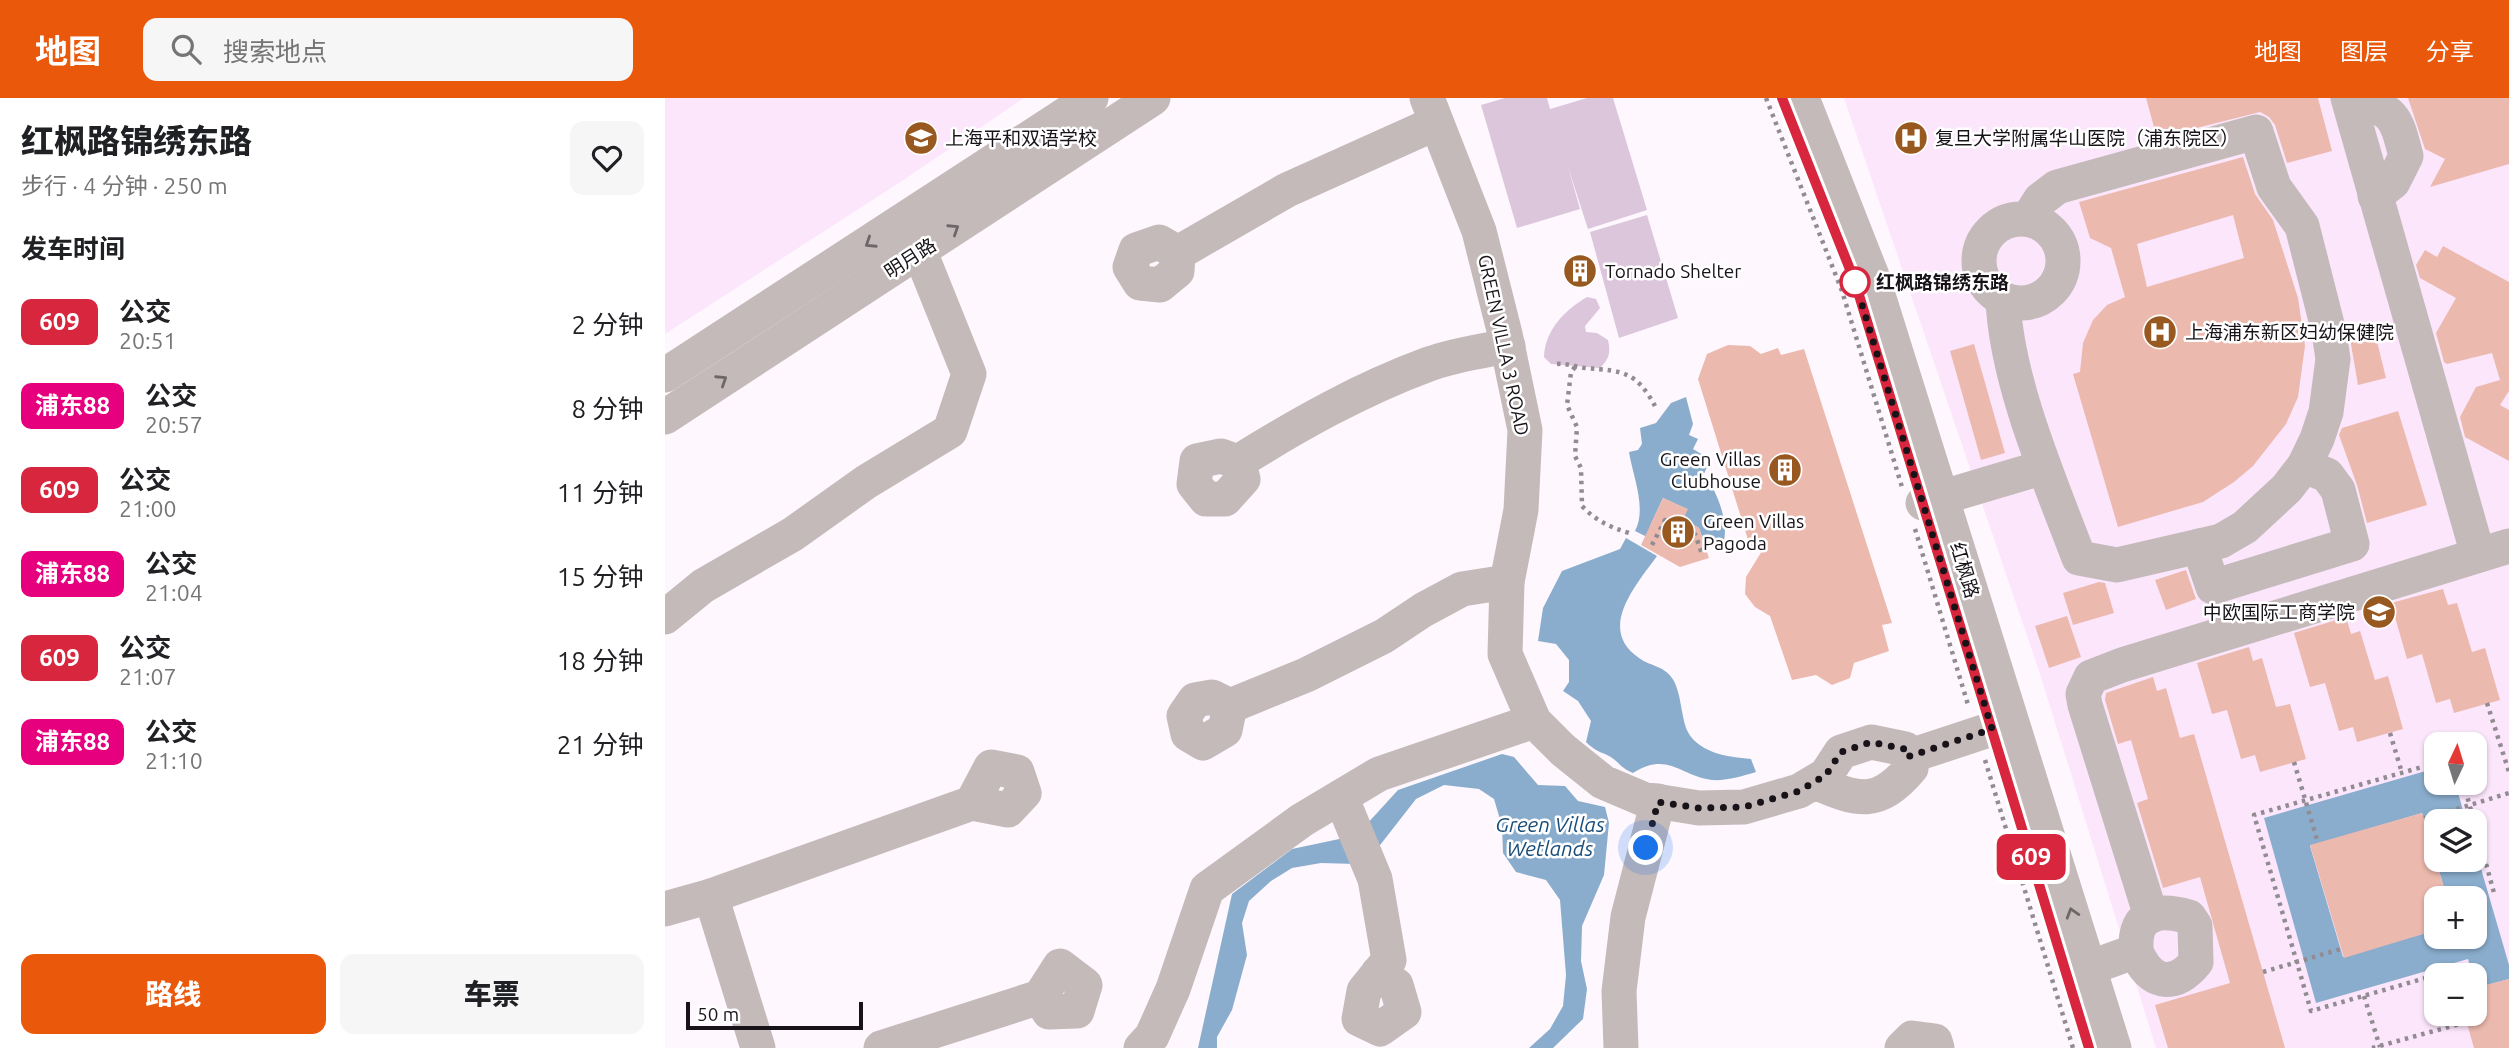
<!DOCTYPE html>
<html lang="zh">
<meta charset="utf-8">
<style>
body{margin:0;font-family:Ubuntu,"Noto Sans SC",sans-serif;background:#f6f6f6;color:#202124;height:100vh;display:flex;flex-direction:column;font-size:26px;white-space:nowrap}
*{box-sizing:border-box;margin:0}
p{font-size:23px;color:#757577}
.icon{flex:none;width:38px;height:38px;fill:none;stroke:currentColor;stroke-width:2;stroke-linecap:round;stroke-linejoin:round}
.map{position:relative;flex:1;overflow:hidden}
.side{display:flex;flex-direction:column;background:#fff;width:665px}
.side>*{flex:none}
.badge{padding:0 14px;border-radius:10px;font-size:24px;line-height:46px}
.needle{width:46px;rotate:4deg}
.tools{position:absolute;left:1759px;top:634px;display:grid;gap:14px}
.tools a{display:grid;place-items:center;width:63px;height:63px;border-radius:14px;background:#fff;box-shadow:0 2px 5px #0004;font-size:35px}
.scale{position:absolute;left:21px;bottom:18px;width:177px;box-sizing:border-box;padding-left:7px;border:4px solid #181318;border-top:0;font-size:19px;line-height:24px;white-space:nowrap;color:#181318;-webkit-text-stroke:5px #fff;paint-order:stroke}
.you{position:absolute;width:35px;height:35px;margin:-18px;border:5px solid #fff;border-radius:50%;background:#1a73e8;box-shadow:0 0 0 10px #1a73e833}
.map>.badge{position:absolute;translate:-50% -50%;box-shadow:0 0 0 4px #fff}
h2{padding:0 21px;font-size:26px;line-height:63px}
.round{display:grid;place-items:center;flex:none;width:74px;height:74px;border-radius:14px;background:#f6f6f6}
.summary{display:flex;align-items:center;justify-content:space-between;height:119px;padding:0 21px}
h1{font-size:33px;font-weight:800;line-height:52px}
.primary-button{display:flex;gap:14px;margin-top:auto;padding:14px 21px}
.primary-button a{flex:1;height:80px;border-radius:14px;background:#ea580c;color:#fff;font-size:28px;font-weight:800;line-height:80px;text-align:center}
.primary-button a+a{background:#f6f6f6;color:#202124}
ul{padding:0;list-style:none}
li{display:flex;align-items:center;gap:21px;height:84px;padding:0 21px}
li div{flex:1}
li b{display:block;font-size:26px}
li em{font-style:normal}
li .badge{min-width:77px;font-weight:700;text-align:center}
header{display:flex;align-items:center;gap:42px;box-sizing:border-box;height:98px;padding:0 35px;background:#ea580c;color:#fff}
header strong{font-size:33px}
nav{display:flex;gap:38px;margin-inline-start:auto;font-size:24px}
.search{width:490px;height:63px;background:#f6f6f6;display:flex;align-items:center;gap:18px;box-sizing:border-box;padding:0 24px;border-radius:14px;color:#757577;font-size:26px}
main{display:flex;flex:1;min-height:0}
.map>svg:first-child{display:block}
.built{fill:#fce6fc;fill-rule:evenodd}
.green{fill:#dcc6dc}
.water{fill:#8aadcd;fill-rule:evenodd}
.building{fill:#ecb9ae;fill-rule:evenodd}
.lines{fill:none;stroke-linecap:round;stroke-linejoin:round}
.path{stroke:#928c92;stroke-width:4.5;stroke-dasharray:3.5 5;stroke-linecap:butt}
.minor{stroke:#c5baba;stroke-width:35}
.oneway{stroke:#6e6669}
.line-casing{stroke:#fff;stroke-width:16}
.line{stroke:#d7263d;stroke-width:10}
.walk{stroke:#181318;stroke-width:7;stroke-dasharray:0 12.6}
.stop-dot{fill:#fff;stroke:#d7263d;stroke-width:3.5}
.labels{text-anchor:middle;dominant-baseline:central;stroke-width:5;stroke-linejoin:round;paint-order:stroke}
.poi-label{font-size:19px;fill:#181318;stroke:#fff;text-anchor:start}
.street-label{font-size:19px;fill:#181318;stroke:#fff}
.stop-label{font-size:19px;font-weight:bold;fill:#181318;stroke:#fff;text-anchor:start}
.water-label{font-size:21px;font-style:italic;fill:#194d79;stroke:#fff}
</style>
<header>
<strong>地图</strong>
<div class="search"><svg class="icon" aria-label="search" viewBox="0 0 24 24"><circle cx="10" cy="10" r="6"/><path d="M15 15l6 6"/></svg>搜索地点</div>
<nav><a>地图</a><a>图层</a><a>分享</a></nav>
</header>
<main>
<section class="side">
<div class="summary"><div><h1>红枫路锦绣东路</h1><p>步行 · 4 分钟 · 250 m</p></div><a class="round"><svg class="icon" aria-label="heart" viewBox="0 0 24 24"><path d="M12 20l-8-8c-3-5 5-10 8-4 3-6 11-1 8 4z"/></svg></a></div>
<h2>发车时间</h2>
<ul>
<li><span class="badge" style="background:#d7263d;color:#fff">609</span><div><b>公交</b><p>20:51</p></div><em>2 分钟</em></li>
<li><span class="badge" style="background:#e6007e;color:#fff">浦东88</span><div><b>公交</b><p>20:57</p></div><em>8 分钟</em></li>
<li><span class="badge" style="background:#d7263d;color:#fff">609</span><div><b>公交</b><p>21:00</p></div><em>11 分钟</em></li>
<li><span class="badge" style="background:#e6007e;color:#fff">浦东88</span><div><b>公交</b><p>21:04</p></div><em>15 分钟</em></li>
<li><span class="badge" style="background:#d7263d;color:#fff">609</span><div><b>公交</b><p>21:07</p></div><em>18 分钟</em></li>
<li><span class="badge" style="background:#e6007e;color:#fff">浦东88</span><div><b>公交</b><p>21:10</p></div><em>21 分钟</em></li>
</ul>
<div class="primary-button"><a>路线</a><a>车票</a></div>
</section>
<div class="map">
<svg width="1844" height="950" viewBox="0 0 1844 950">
<rect width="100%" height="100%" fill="#fef7fe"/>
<g class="built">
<polygon points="0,0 359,0 240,81 0,236"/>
<path d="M1179,0h665v950h-353l-116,-374zM1771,646h39v38h-39zM1771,723h39v38h-39zM1771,800h39v38h-39zM1771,877h39v38h-39z"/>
</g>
<g class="green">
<polygon points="840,0 882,0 885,11 922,0 948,0 982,112 923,131 903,69 915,111 852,130 816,7"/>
<polygon points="982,117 1013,220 954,240 925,134"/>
<path d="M922,199l9,2 4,9 -15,18 1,6 11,1 11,7c3,13 1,19 -8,28l-49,-4 -7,-7c1,-27 21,-47 43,-60z"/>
</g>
<g class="water">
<path d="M1021,299l7,27 -4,11 9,4 -5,10 10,6 -5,8 9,4 -4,9c14,11 27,50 20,67l-17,5 -7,-20 -16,-9 4,-10 -24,-11 -13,28 1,13 -16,-8c12,-23 -2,-54 -6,-79l9,-2 4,-6 -2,-16 16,-5 15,-20z"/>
<path d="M961,440l31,18c-20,28 -61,73 -18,102 12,9 26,7 35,23 7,14 7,32 12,47 10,25 42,29 65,31l5,13c-14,4 -29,9 -44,8 -32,-4 -44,-29 -79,-7 -13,-5 -15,-13 -26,-18 -9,-4 -13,-5 -21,-13l5,-21 -13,-20 -15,-10 6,-9v-22l-13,-16 -18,-3 5,-33 19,-37 58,-22z"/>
<polygon points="837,656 849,659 873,687 900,688 913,703 940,709 944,725 939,777 917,828 916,863 922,891 918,921 888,950 864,950 885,931 898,908 901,877 895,802 881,782 851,774 838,755 837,728 829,701 814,691 779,687 751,701 712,751 701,727 733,692"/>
<path d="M1771,670v14h19l11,39h-30v38h39v-11l34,117v14l-33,9 -8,-29 -152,44 -52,-185zM1757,715l25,85h28v38h-39v-6l-93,27 -33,-111z"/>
<polygon points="679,740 691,766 656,765 627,770 606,783 584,803 577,825 582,857 567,912 552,939 552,950 533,950 567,796 627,751"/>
</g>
<g class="building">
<polygon points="1481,0 1653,0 1667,53 1622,65 1610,27 1604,19 1595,14 1492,40"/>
<polygon points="1743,0 1844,0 1844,66 1765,89 1780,61 1760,51"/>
<path d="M1578,59l12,37 18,26 25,78 7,48 -7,51 -12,27 -33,42 -19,16 -31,20 -85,25 -45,-153 7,-2 3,-29 10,-23 14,-15 18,-8 -14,-49 -21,-10 -11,-36zM1568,117l11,43 -97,29 -10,-43z"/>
<polygon points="1778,148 1844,184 1844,293 1835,307 1844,312 1844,363 1800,339 1795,319 1811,289 1835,282 1827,255 1782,266 1779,264 1771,235 1791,200 1755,180 1751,167 1760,152 1772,159"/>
<polygon points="1707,223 1721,280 1693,287 1683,229"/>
<polygon points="1309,246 1340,355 1316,362 1285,253"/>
<polygon points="1063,247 1085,248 1096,256 1113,250 1116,257 1139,251 1227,525 1217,527 1224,553 1189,565 1185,580 1167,587 1151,577 1127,582 1105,518 1090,509 1080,496 1081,479 1103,443 1085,448 1033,281 1042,256"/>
<polygon points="1733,313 1762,407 1702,425 1692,387 1674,337 1677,330"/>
<polygon points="998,400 1023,411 1018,421 1034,430 1044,460 1015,469 976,447"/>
<polygon points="1521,472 1531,501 1501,512 1490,482"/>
<polygon points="1434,484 1440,485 1449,515 1408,527 1398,495"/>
<polygon points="1778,491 1783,507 1792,505 1807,554 1820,550 1835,602 1789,615 1785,601 1771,605 1757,556 1742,561 1726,505"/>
<polygon points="1402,518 1416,559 1384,570 1370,528"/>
<polygon points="1681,519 1686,536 1695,533 1710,582 1723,578 1738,631 1692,644 1688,629 1674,633 1660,585 1645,589 1629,535"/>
<polygon points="1584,549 1588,563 1597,560 1611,609 1625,606 1641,661 1595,674 1590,657 1576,661 1562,612 1547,616 1532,565"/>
<polygon points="1488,579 1492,593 1501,590 1515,640 1529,636 1620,950 1503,950 1490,907 1565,885 1535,779 1498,790 1472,705 1483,701 1466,642 1453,646 1440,602 1441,595"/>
<polygon points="1757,715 1782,800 1771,800 1771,832 1679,860 1645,747"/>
<polygon points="1844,881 1844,950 1809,950 1799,915 1810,915 1810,890"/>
</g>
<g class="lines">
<g class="path">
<polyline points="1101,0 1177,193 1237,389"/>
<path d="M892,266c10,-1 19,3 28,4 38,3 51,3 70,38"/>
<path d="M910,269l-4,5 -4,33 10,22 -2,29 6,12 1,38c14,15 28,21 47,27"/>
<polyline points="1250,431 1304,610"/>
<polyline points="987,447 1000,422 1030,436 1037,456"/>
<polyline points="1059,450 1071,447"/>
<polyline points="1822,605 1844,674"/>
<polyline points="1725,635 1737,675"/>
<polyline points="1320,662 1408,950"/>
<polyline points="1629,664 1653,745"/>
<polyline points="1771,665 1589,717 1646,913 1785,873"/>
<polyline points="1798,684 1809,723"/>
<polyline points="1759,721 1844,695"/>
<polyline points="1810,725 1829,795"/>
<polyline points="1598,874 1676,851"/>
<polyline points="1699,898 1715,949"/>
<polyline points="1707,950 1802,924"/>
</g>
<g class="minor">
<path d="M762,0l52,133 26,103 20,96 -4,80 -14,72 -2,72 29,67 29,29 40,32 40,17 56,9 45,-1 55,-16 27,-16 15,-23 30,-10 34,7 6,19c-33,39 -53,33 -96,14"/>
<polyline points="1137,0 1207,178 1449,950"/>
<polyline points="1683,0 1813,457"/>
<path d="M1688,0c42,14 42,16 53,58l-13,26 -18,14"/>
<circle cx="1356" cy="163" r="42"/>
<polyline points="513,155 512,173 495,187 475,185 465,169 471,152 494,144 513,155 622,92 771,25"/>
<path d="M1338,201c3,82 47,182 76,259l38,7 104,-24 24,-14 42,-39 17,-22 13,-27 9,-27 7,-53 -4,-27 -27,-106 -28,-39 -18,-55 -199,55 -17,13 -12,19"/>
<polyline points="0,277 426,0"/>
<polyline points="0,319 488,0"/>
<path d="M573,364l5,17 -18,20h-19l-12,-15 3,-23 24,-5 17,6c61,-38 123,-73 191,-98 25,-9 53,-13 79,-18"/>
<polyline points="1258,405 1379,369"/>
<polyline points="1534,448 1548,489 1687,446 1673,392 1662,377 1639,368"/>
<polyline points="0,519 38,488 128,436 201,384 285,333 304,276 255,154"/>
<polyline points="565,608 560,632 538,645 523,636 519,618 530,602 547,599 565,608 641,577 719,538 758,512 797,491 842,484"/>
<polyline points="1242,659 1327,631"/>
<polyline points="676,699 710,781 724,862 699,893 694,921 715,931 739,914 731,887 713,875"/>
<polyline points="46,798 307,705 326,669 352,674 359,695 343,712 307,705"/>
<polyline points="0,811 46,798 93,950"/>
<polyline points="1486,818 1420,607 1418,596 1426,579 1457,567 1844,448"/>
<path d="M1424,870l47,-17c13,32 37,39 60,11l-1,-36 -6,-9c-32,-9 -55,-5 -53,34"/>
<polyline points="216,950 375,899 395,868 420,887 412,913 384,914 375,899"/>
<polyline points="476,950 487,938 508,891 542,791 637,722 714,676 869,623"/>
<polyline points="956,950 954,893 963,819 993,703"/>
<polyline points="1237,950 1247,940 1270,943 1272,950"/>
</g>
</g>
<defs><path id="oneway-chevron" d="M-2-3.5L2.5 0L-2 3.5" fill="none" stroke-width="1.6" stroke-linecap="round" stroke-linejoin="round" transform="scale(1.75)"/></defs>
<g class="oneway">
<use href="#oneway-chevron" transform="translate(289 131) rotate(-33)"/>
<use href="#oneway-chevron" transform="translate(205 145) rotate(147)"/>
<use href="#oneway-chevron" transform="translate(57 282) rotate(-33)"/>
<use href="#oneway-chevron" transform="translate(1407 815) rotate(-107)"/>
</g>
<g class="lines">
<g class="line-casing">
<polyline id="line" points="1117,0 1190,184 1424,950"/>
</g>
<use href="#line" class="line"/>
<polyline class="walk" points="981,750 993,704 1034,710 1079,709 1134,693 1161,677 1176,654 1206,644 1240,651 1242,659 1327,631 1190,184"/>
</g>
<defs>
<g id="school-disc" transform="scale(1.75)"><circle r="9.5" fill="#985921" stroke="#fff"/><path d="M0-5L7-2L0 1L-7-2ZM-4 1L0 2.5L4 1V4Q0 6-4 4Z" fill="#fff"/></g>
<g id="hospital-disc" transform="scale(1.75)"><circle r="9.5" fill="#985921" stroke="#fff"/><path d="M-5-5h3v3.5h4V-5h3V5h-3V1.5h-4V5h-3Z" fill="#fff"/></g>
<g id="building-disc" transform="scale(1.75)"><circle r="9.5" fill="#985921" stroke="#fff"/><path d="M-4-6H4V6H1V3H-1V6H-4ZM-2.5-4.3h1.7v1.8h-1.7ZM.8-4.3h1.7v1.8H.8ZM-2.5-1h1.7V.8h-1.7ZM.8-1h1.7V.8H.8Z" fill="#fff"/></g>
</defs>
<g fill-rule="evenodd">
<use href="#school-disc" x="256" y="40"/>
<use href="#hospital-disc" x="1246" y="40"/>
<use href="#building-disc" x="915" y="173"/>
<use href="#hospital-disc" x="1495" y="234"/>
<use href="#building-disc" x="1120" y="372"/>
<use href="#building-disc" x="1013" y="434"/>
<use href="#school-disc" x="1714" y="514"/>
</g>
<circle class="stop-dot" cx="1190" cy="184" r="14"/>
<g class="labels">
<g class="poi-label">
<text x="280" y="40">上海平和双语学校</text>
<text x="1270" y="40">复旦大学附属华山医院（浦东院区）</text>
<text x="940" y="173">Tornado Shelter</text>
<text x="1520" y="234">上海浦东新区妇幼保健院</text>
<text x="1096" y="361" text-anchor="end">Green Villas<tspan x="1096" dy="22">Clubhouse</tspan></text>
<text x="1038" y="423">Green Villas<tspan x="1038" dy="22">Pagoda</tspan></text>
<text x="1690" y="514" text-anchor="end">中欧国际工商学院</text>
</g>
<g class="street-label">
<text transform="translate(245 160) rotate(-33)">明月路</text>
<text transform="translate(839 247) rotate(78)">GREEN VILLA 3 ROAD</text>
<text transform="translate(1300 472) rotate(73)">红枫路</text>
</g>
<g class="stop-label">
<text x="1211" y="184">红枫路锦绣东路</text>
</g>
<g class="water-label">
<text x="885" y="726">Green Villas<tspan x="885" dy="24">Wetlands</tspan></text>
</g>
</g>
</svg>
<div class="tools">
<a><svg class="needle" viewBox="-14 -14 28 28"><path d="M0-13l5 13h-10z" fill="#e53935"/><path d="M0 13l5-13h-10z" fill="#757577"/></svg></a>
<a><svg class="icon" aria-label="layers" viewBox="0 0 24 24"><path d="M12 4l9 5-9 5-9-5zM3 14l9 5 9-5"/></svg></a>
<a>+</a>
<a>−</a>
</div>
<div class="scale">50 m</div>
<div class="you" style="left:981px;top:750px"></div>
<b class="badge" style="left:1366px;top:759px;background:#d7263d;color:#fff">609</b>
</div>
</main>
